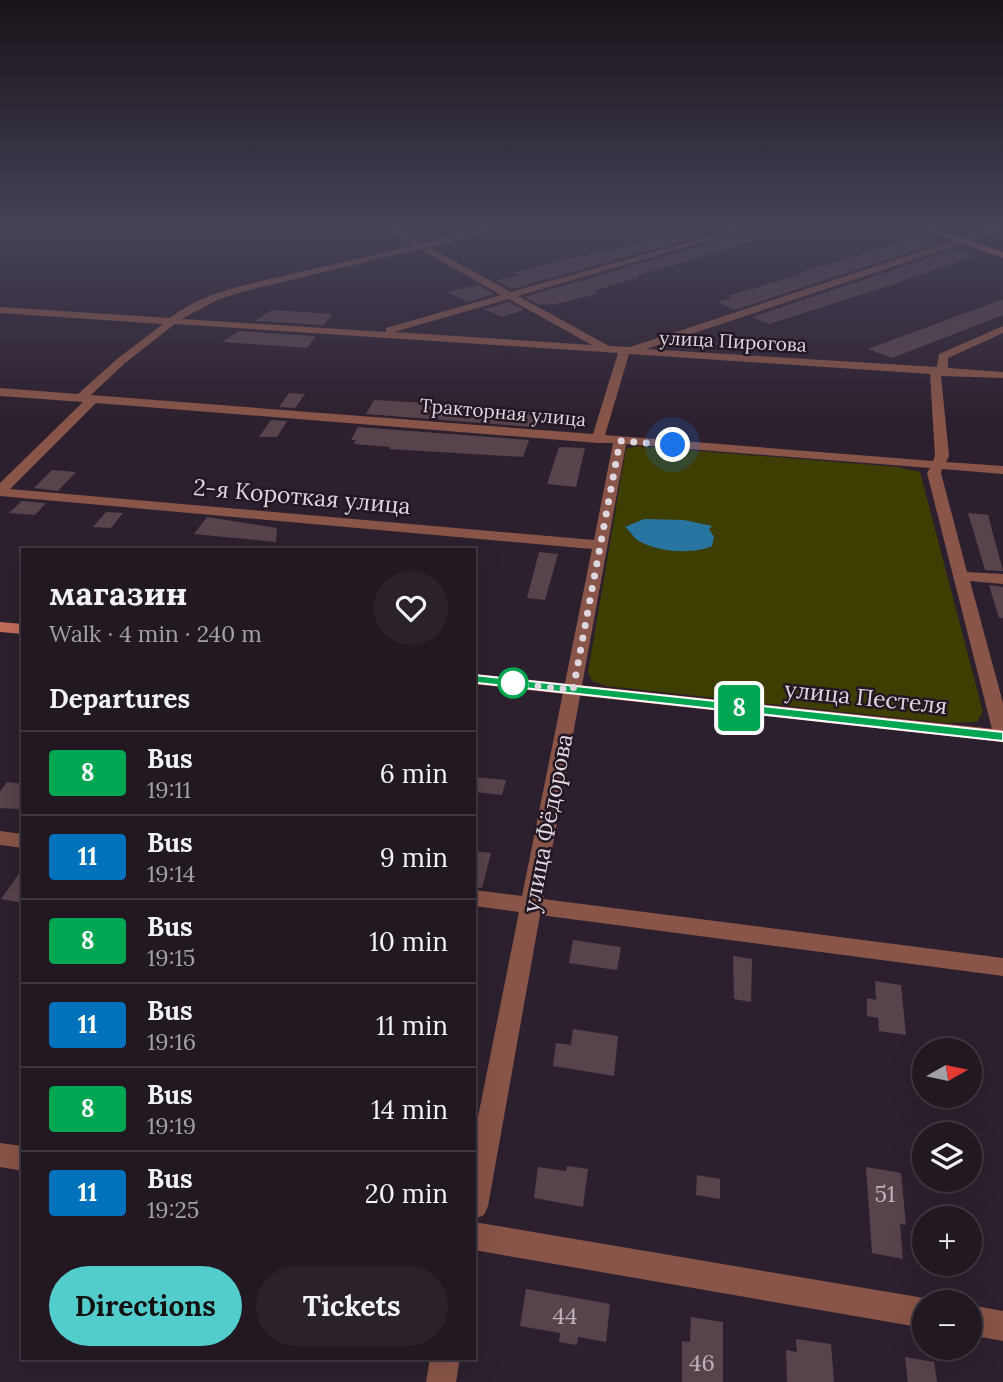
<!DOCTYPE html>
<meta charset="utf-8">
<style>
body{margin:0;font-family:Lora,serif;background:#2a212a;color:#f1f3f6;height:100vh;display:flex;flex-direction:column;font-size:26px;white-space:nowrap}
*{box-sizing:border-box;margin:0}
p{font-size:23px;color:#a2a0a5}
.icon{flex:none;width:38px;height:38px;fill:none;stroke:currentColor;stroke-width:2;stroke-linecap:round;stroke-linejoin:round}
.map{position:relative;flex:1;overflow:hidden}
.details{position:absolute;left:21px;top:548px;width:455px;height:812px;display:flex;flex-direction:column;background:#221822;border-radius:0px;box-shadow:0 7px 28px #0002,0 0 0 2px #3f3740}
.details>*{flex:none}
.badge{padding:0 14px;border-radius:5px;font-size:24px;line-height:46px}
.needle{width:46px;rotate:81deg}
.tools{position:absolute;left:912px;top:1038px;display:grid;gap:14px}
.tools a{display:grid;place-items:center;width:70px;height:70px;border-radius:50%;background:#221822;box-shadow:0 7px 28px #0002,0 0 0 2px #3f3740;font-size:35px}
.you{position:absolute;width:35px;height:35px;margin:-18px;border:5px solid #fff;border-radius:50%;background:#1a73e8;box-shadow:0 0 0 10px #1a73e833}
.map>.badge{position:absolute;translate:-50% -50%;box-shadow:0 0 0 4px #fff}
h2{padding:0 28px;font-size:26px;line-height:63px}
.round{display:grid;place-items:center;flex:none;width:74px;height:74px;border-radius:37px;background:#2a212a}
.overview{display:flex;align-items:center;justify-content:space-between;height:119px;padding:0 28px}
h1{font-size:33px;font-weight:800;line-height:52px}
.cta{display:flex;gap:14px;margin-top:auto;padding:14px 28px}
.cta a{flex:1;height:80px;border-radius:42px;background:#52cdcc;color:#111;font-size:28px;font-weight:800;line-height:80px;text-align:center}
.cta a+a{background:#2a212a;color:#f1f3f6}
ul{padding:0;list-style:none}
li{display:flex;align-items:center;gap:21px;height:84px;padding:0 28px;border-top:2px solid #3f3740}
li div{flex:1}
li b{display:block;font-size:26px}
li em{font-style:normal}
li .badge{min-width:77px;font-weight:700;text-align:center}
.map>svg:first-child{display:block}
.green{fill:#3e3e00}
.water{fill:#2975a1}
.building{fill:#57434c}
.lines{fill:none;stroke-linecap:round;stroke-linejoin:round}
.street{fill:#885548;fill-rule:evenodd}
.secondary{fill:#c06e5a;fill-rule:evenodd}
.line{fill:#00a651;stroke:#fff;stroke-width:2}
.walk{stroke:#dfd7e0;stroke-width:7;stroke-dasharray:0 12.6}
.stop-dot{fill:#fff;stroke:#00a651;stroke-width:3.5}
.labels{text-anchor:middle;dominant-baseline:central;stroke-width:5;stroke-linejoin:round;paint-order:stroke}
.far-street-label{font-size:19px;fill:#dfd7e0;stroke:#231724}
.street-label{font-size:23px;fill:#dfd7e0;stroke:#231724}
.near-number-label{font-size:23px;fill:#bdb2bb}
</style>
<div class="map">
<svg width="1003" height="1382" viewBox="0 0 1003 1382">
<rect width="100%" height="100%" fill="#2d202e"/>
<polygon class="green" points="637,446 897,467 920,472 983,712 977,722 947,723 606,686 592,681 588,672 626,449"/>
<path class="water" d="M644,519l40,1 28,6 -3,3 5,8 -2,9c-20,9 -58,6 -76,-7 -4,-4 -6,-8 -11,-12z"/>
<g class="building">
<polygon points="690,227 734,227 511,289 496,281 520,275 514,273 570,257 574,258 603,250 607,252"/>
<polygon points="757,227 791,227 791,230 636,276 640,277 593,291 598,293 553,305 549,303 540,305 525,297 755,230"/>
<polygon points="919,237 937,243 735,310 717,302 733,298 727,296 802,274 798,273"/>
<polygon points="955,249 975,256 896,283 898,283 769,324 752,317"/>
<polygon points="478,285 494,294 468,302 447,292"/>
<polygon points="1003,299 1003,315 892,358 868,349"/>
<polygon points="509,302 524,310 502,317 484,309"/>
<polygon points="272,310 332,314 324,325 255,321"/>
<polygon points="239,331 316,336 307,348 222,342"/>
<polygon points="289,393 305,394 295,408 279,407"/>
<polygon points="374,400 466,405 538,413 534,427 366,414"/>
<polygon points="271,420 287,421 277,437 259,437"/>
<polygon points="358,427 529,440 523,457 389,449 390,447 354,444 356,440 351,440"/>
<polygon points="559,447 585,448 576,487 547,484"/>
<polygon points="52,470 76,472 58,491 34,488"/>
<polygon points="22,501 46,503 35,515 9,513"/>
<polygon points="106,512 123,513 111,528 93,527"/>
<polygon points="968,513 988,515 1003,571 985,570"/>
<polygon points="207,517 277,528 276,542 194,534"/>
<polygon points="539,552 558,554 545,600 527,598"/>
<polygon points="989,585 1003,587 1003,618 999,618"/>
<polygon points="474,777 506,780 502,795 474,792"/>
<polygon points="7,782 23,784 23,803 18,809 0,808 0,792"/>
<polygon points="474,851 491,853 482,888 474,887"/>
<polygon points="23,868 23,903 1,899"/>
<polygon points="573,940 621,947 617,970 569,963"/>
<polygon points="733,956 752,959 751,1002 734,999"/>
<polygon points="875,981 901,985 906,1035 879,1031 878,1018 867,1016 867,998 876,1000"/>
<polygon points="573,1029 618,1036 614,1076 553,1066 556,1043 571,1045"/>
<polygon points="567,1166 588,1169 583,1207 534,1198 538,1167 566,1171"/>
<polygon points="866,1167 901,1173 906,1225 900,1224 903,1259 872,1253"/>
<polygon points="697,1175 720,1179 720,1199 696,1195"/>
<polygon points="526,1289 610,1304 606,1342 578,1337 577,1345 559,1342 560,1333 520,1326"/>
<polygon points="691,1317 723,1322 723,1382 682,1382 682,1341 690,1342"/>
<polygon points="796,1339 831,1344 834,1382 787,1382 786,1350 797,1352"/>
<polygon points="905,1357 934,1362 937,1382 908,1382"/>
</g>
<g class="lines">
<g class="street">
<path d="M382,227h10l30,16 71,-16h14l-78,20 82,45 231,-65h12l-236,69 91,50 21,1 365,-120h8v3l-357,119 291,18 2,-13 64,-28v7l-55,25v10l55,4v6l-62,-2 8,80 -3,6 57,4v8l-61,-5 -1,4 26,99 36,2v10l-33,-3 33,122v40l-9,-6 -67,-264 3,-5 -304,-24 -83,455 460,59v18l-463,-61 -52,291 -4,9 -10,4v-82l45,-225 -45,-6v-16l48,6 70,-347 -592,-53v-13l83,-81 -83,-6v-8l78,6 39,-35 46,-35 -163,-11v-6l170,11c35,-27 80,-34 122,-44 40,-9 80,-19 121,-28zM420,249l81,46 -115,33v4l-204,-13 35,-19 28,-9zM509,299l83,46 -198,-13zM175,324l443,29 -25,81 -502,-39 34,-32zM629,354l301,20 5,82 -2,5 -328,-26zM96,403l502,40h15l-19,97 -584,-51z"/>
<polygon points="0,831 23,834 23,848 0,845"/>
<polygon points="0,1143 23,1146 23,1171 0,1167"/>
<polygon points="474,1222 924,1298 933,1302 924,1302 924,1328 474,1250"/>
<polygon points="970,1305 1003,1311 1003,1341 970,1335"/>
<polygon points="430,1358 460,1358 456,1382 426,1382"/>
</g>
<g class="secondary">
<polygon points="916,227 927,227 1003,252 1003,258"/>
<polygon points="0,622 23,624 23,634 0,632"/>
<polygon points="474,674 1003,730 1003,742 474,684"/>
</g>
</g>
<linearGradient id="sky" x2="0" y2="1"><stop stop-color="#191219"/><stop offset="0.54" stop-color="#464257"/><stop offset="1" stop-color="#464257" stop-opacity="0"/></linearGradient>
<rect width="1003" height="420" fill="url(#sky)"/>
<polygon class="line" points="474,675 1003,732 1003,741 469,682 469,676"/>
<g class="lines">
<polyline class="walk" points="513,683 573,690 620,441 673,445"/>
</g>
<circle class="stop-dot" cx="513" cy="683" r="14"/>
<g class="labels">
<g class="far-street-label">
<text transform="translate(733 341) rotate(3)">улица Пирогова</text>
<text transform="translate(503 412) rotate(5)">Тракторная улица</text>
</g>
<g class="street-label">
<text transform="translate(302 496) rotate(5)">2-я Короткая улица</text>
<text transform="translate(866 697) rotate(6)">улица Пестеля</text>
<text transform="translate(547 823) rotate(-79)">улица Фёдорова</text>
</g>
<g class="near-number-label">
<text x="885" y="1193">51</text>
<text x="565" y="1315">44</text>
<text x="702" y="1362">46</text>
</g>
</g>
</svg>
<div class="tools">
<a><svg class="needle" viewBox="-14 -14 28 28"><path d="M0-13l5 13h-10z" fill="#e53935"/><path d="M0 13l5-13h-10z" fill="#a2a0a5"/></svg></a>
<a><svg class="icon" aria-label="layers" viewBox="0 0 24 24"><path d="M12 4l9 5-9 5-9-5zM3 14l9 5 9-5"/></svg></a>
<a>+</a>
<a>−</a>
</div>
<div class="you" style="left:673px;top:445px"></div>
<b class="badge" style="left:739px;top:708px;background:#00a651;color:#fff">8</b>
<section class="details">
<div class="overview"><div><h1>магазин</h1><p>Walk · 4 min · 240 m</p></div><a class="round"><svg class="icon" aria-label="heart" viewBox="0 0 24 24"><path d="M12 20l-8-8c-3-5 5-10 8-4 3-6 11-1 8 4z"/></svg></a></div>
<h2>Departures</h2>
<ul>
<li><span class="badge" style="background:#00a651;color:#fff">8</span><div><b>Bus</b><p>19:11</p></div><em>6 min</em></li>
<li><span class="badge" style="background:#0072bc;color:#fff">11</span><div><b>Bus</b><p>19:14</p></div><em>9 min</em></li>
<li><span class="badge" style="background:#00a651;color:#fff">8</span><div><b>Bus</b><p>19:15</p></div><em>10 min</em></li>
<li><span class="badge" style="background:#0072bc;color:#fff">11</span><div><b>Bus</b><p>19:16</p></div><em>11 min</em></li>
<li><span class="badge" style="background:#00a651;color:#fff">8</span><div><b>Bus</b><p>19:19</p></div><em>14 min</em></li>
<li><span class="badge" style="background:#0072bc;color:#fff">11</span><div><b>Bus</b><p>19:25</p></div><em>20 min</em></li>
</ul>
<div class="cta"><a>Directions</a><a>Tickets</a></div>
</section>
</div>
